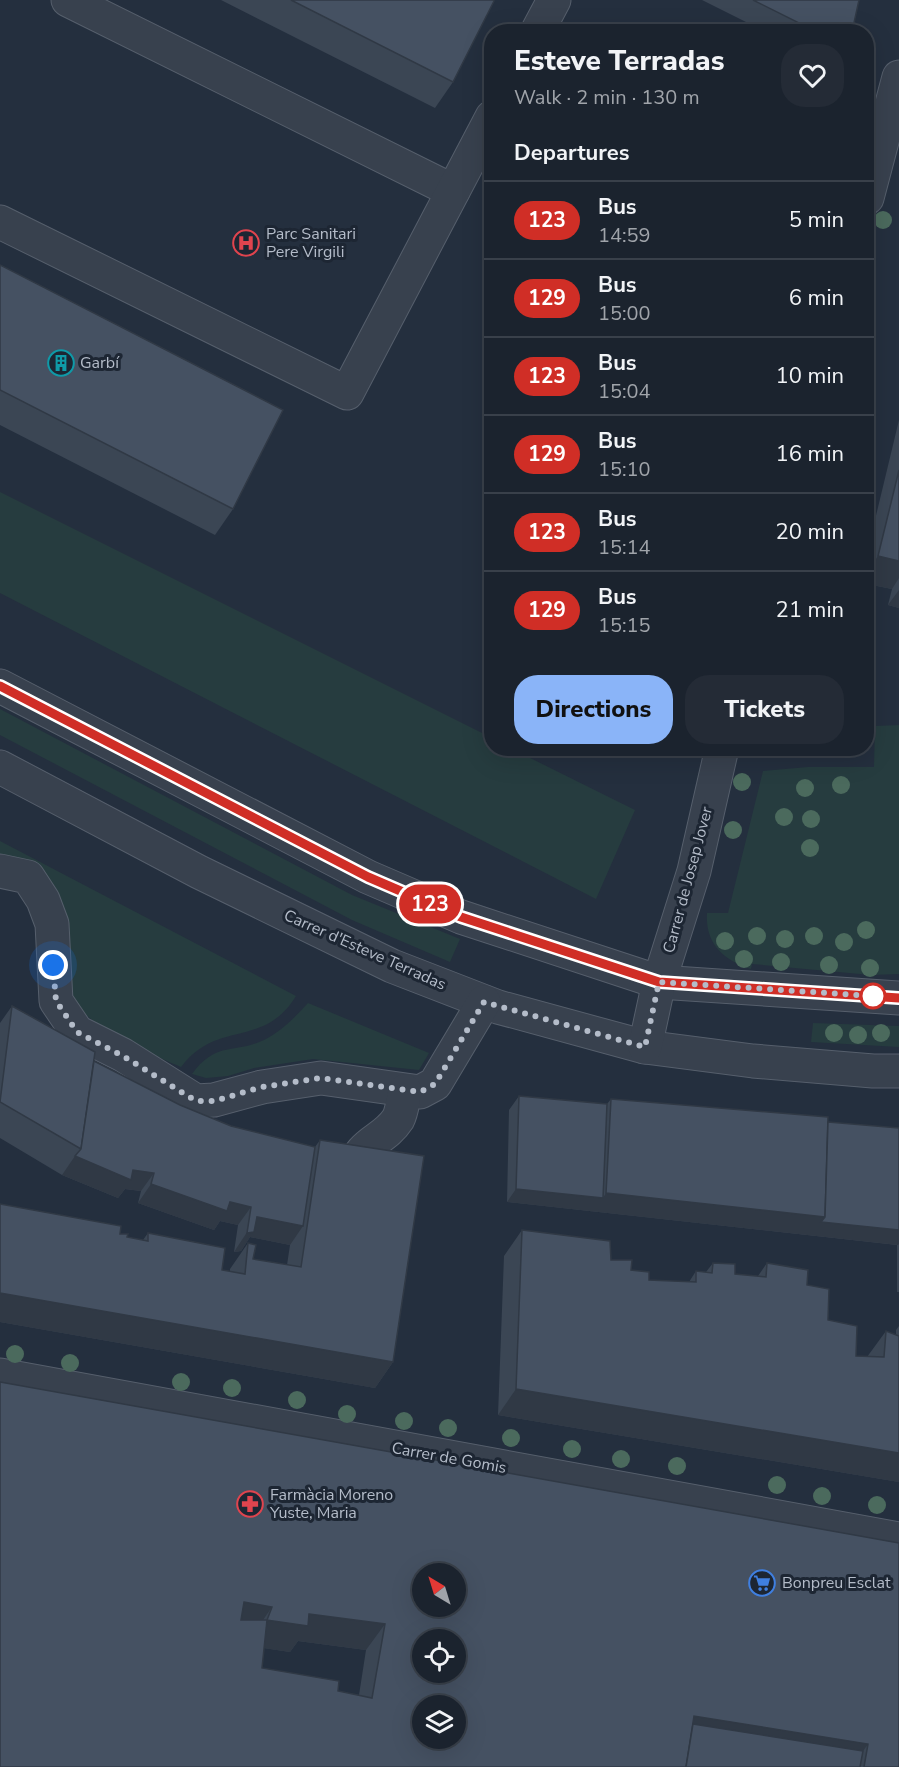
<!DOCTYPE html>
<meta charset="utf-8">
<style>
body{margin:0;font-family:"Nunito Sans",sans-serif;background:#242b36;color:#f1f3f6;height:100vh;display:flex;flex-direction:column;font-size:22px;white-space:nowrap}
*{box-sizing:border-box;margin:0}
p{font-size:20px;color:#a0a4aa}
.icon{flex:none;width:33px;height:33px;fill:none;stroke:currentColor;stroke-width:2;stroke-linecap:round;stroke-linejoin:round}
.map{position:relative;flex:1;overflow:hidden}
.sheet{position:absolute;left:484px;top:24px;width:390px;height:732px;display:flex;flex-direction:column;background:#1b232e;border-radius:24px;box-shadow:0 6px 24px #0002,0 0 0 2px #39404a}
.sheet>*{flex:none}
.badge{padding:0 12px;border-radius:20px;font-size:21px;line-height:39px}
.needle{width:39px;rotate:322deg}
.tools{position:absolute;left:412px;top:1563px;display:grid;gap:12px}
.tools a{display:grid;place-items:center;width:54px;height:54px;border-radius:50%;background:#1b232e;box-shadow:0 6px 24px #0002,0 0 0 2px #39404a;font-size:30px}
.you{position:absolute;width:30px;height:30px;margin:-15px;border:4px solid #fff;border-radius:50%;background:#1a73e8;box-shadow:0 0 0 9px #1a73e833}
.map>.badge{position:absolute;translate:-50% -50%;box-shadow:0 0 0 3px #fff}
h2{padding:0 30px;font-size:22px;line-height:54px}
.round{display:grid;place-items:center;flex:none;width:63px;height:63px;border-radius:24px;background:#242b36}
.head{display:flex;align-items:center;justify-content:space-between;height:102px;padding:0 30px}
h1{font-size:28px;font-weight:800;line-height:45px}
.primary-button{display:flex;gap:12px;margin-top:auto;padding:12px 30px}
.primary-button a{flex:1;height:69px;border-radius:24px;background:#8ab4f8;color:#111;font-size:24px;font-weight:800;line-height:69px;text-align:center}
.primary-button a+a{background:#242b36;color:#f1f3f6}
ul{padding:0;list-style:none}
li{display:flex;align-items:center;gap:18px;height:78px;padding:0 30px;border-top:2px solid #39404a}
li div{flex:1}
li b{display:block;font-size:22px}
li em{font-style:normal}
li .badge{min-width:66px;font-weight:700;text-align:center}
.map>svg:first-child{display:block}
.green{fill:#263c3f}
.lines{fill:none;stroke-linecap:round;stroke-linejoin:round}
.minor-casing{stroke:#565f6c;stroke-width:35}
.minor{stroke:#38414e;stroke-width:33}
.tree{fill:#4b6a5d}
.wall{fill:#3b4654;fill-rule:evenodd}
.shaded-wall{fill:#303945}
.building{fill:#455162;stroke:#303945;stroke-width:1.5;fill-rule:evenodd}
.line-casing{stroke:#fff;stroke-width:14}
.line{stroke:#d02e26;stroke-width:9}
.walk{stroke:#b4bcc9;stroke-width:6;stroke-dasharray:0 10.8}
.stop-dot{fill:#fff;stroke:#d02e26;stroke-width:3}
.labels{text-anchor:middle;dominant-baseline:central;stroke-width:6;stroke-linejoin:round;paint-order:stroke}
.poi-label{font-size:16px;fill:#b4bcc9;stroke:#1d2633;text-anchor:start}
.street-label{font-size:16px;fill:#b4bcc9;stroke:#1d2633}
</style>
<div class="map">
<svg width="899" height="1767" viewBox="0 0 899 1767">
<rect width="100%" height="100%" fill="#242f3e"/>
<g class="green">
<polygon points="0,492 492,738 492,748 512,749 635,810 596,899 0,593"/>
<polygon points="0,709 352,895 460,939 450,962 352,920 0,735"/>
<path d="M899,725v249l-28,1 -119,-11 -1,5c-27,-9 -46,-25 -44,-56h21l35,-142 45,-4h66l1,-41z"/>
<path d="M0,841l296,155c-32,53 -79,23 -115,71 -30,-13 -99,-41 -110,-73 -4,-11 -2,-29 -3,-41 -4,-68 -14,-64 -68,-98z"/>
<path d="M308,1003l121,50 -10,17 -106,-11 -59,9 -26,8 -22,2 -14,-4c25,-34 43,-19 74,-35 17,-9 29,-22 42,-36z"/>
<polygon points="813,1023 899,1026 899,1047 811,1042"/>
</g>
<g class="lines">
<g class="minor-casing">
<g id="minor">
<polyline points="68,0 453,191"/>
<polyline points="537,32 554,0"/>
<polyline points="867,198 899,77"/>
<polyline points="0,222 347,393 492,117"/>
<polyline points="0,686 368,877 461,917 659,982 899,998"/>
<polyline points="0,767 199,872 392,966 498,1007 645,1047 753,1061 873,1071 899,1071"/>
<polyline points="0,871 28,877 43,900 52,924 56,1001 77,1032 123,1055 196,1101 214,1100 262,1087 321,1078 420,1092 435,1084 484,1002"/>
<polyline points="645,1047 659,982 694,871 722,748"/>
<path d="M351,1173c10,-33 32,-31 47,-54 4,-7 5,-20 7,-28"/>
<polyline points="0,1375 899,1539"/>
</g>
</g>
<use href="#minor" class="minor"/>
</g>
<g class="tree">
<circle cx="883" cy="220" r="9"/>
<circle cx="742" cy="782" r="9"/>
<circle cx="841" cy="785" r="9"/>
<circle cx="805" cy="788" r="9"/>
<circle cx="784" cy="817" r="9"/>
<circle cx="811" cy="819" r="9"/>
<circle cx="733" cy="830" r="9"/>
<circle cx="810" cy="848" r="9"/>
<circle cx="866" cy="930" r="9"/>
<circle cx="757" cy="936" r="9"/>
<circle cx="814" cy="936" r="9"/>
<circle cx="785" cy="939" r="9"/>
<circle cx="725" cy="941" r="9"/>
<circle cx="844" cy="942" r="9"/>
<circle cx="744" cy="959" r="9"/>
<circle cx="781" cy="962" r="9"/>
<circle cx="829" cy="965" r="9"/>
<circle cx="870" cy="968" r="9"/>
<circle cx="834" cy="1033" r="9"/>
<circle cx="881" cy="1033" r="9"/>
<circle cx="858" cy="1035" r="9"/>
<circle cx="15" cy="1354" r="9"/>
<circle cx="70" cy="1363" r="9"/>
<circle cx="181" cy="1382" r="9"/>
<circle cx="232" cy="1388" r="9"/>
<circle cx="297" cy="1400" r="9"/>
<circle cx="347" cy="1414" r="9"/>
<circle cx="404" cy="1421" r="9"/>
<circle cx="448" cy="1428" r="9"/>
<circle cx="511" cy="1438" r="9"/>
<circle cx="572" cy="1449" r="9"/>
<circle cx="621" cy="1459" r="9"/>
<circle cx="677" cy="1466" r="9"/>
<circle cx="777" cy="1485" r="9"/>
<circle cx="822" cy="1496" r="9"/>
<circle cx="877" cy="1505" r="9"/>
</g>
<g class="wall">
<polygon points="221,0 493,0 453,82 435,108"/>
<polygon points="702,0 859,0 852,32 766,32"/>
<polygon points="0,265 233,509 215,535 0,425"/>
<polygon points="899,420 899,608 888,605 892,589 867,584 867,553"/>
<polygon points="12,1006 94,1061 180,1105 231,1126 315,1147 320,1140 393,1362 375,1388 0,1322 0,1204 120,1234 127,1237 143,1240 148,1233 222,1270 230,1271 230,1269 248,1243 253,1259 287,1265 290,1245 250,1237 241,1251 234,1252 238,1225 220,1221 214,1230 138,1203 141,1191 125,1189 118,1198 62,1175 0,1138 0,1023"/>
<polygon points="519,1096 607,1104 611,1099 828,1122 899,1128 899,1292 897,1292 897,1245 507,1202 509,1110"/>
<polygon points="522,1230 611,1260 649,1280 689,1282 696,1271 706,1272 713,1263 735,1274 758,1276 767,1263 807,1285 828,1320 856,1356 867,1357 886,1331 896,1335 896,1330 899,1326 899,1482 498,1415 504,1256"/>
<path d="M0,1382l899,161v224h-899zM298,1641l68,9 -7,45 -21,-4 -76,-23 2,-20 26,4z"/>
</g>
<g class="shaded-wall">
<polygon points="878,556 899,561 899,578 892,589 867,584 867,572"/>
<polygon points="899,590 899,608 888,605"/>
<polygon points="75,1156 133,1170 154,1173 141,1191 125,1189 118,1198 62,1175"/>
<polygon points="151,1184 230,1202 251,1207 238,1225 220,1221 214,1230 138,1203"/>
<polygon points="516,1189 603,1198 606,1193 825,1217 899,1230 899,1244 898,1245 507,1202"/>
<polygon points="257,1217 303,1226 290,1245 250,1237 241,1251 234,1252"/>
<polygon points="0,1293 393,1362 375,1388 0,1322"/>
<polygon points="516,1389 899,1453 899,1482 498,1415"/>
<polygon points="244,1602 272,1607 254,1633 226,1628"/>
<polygon points="309,1614 385,1624 366,1650 298,1641 290,1652 249,1646 267,1620"/>
<polygon points="694,1716 868,1744 852,1767 686,1743"/>
</g>
<g class="building">
<polygon points="291,0 493,0 494,1 453,82"/>
<polygon points="753,0 859,0 852,32 817,32"/>
<polygon points="0,265 283,410 233,509 0,390"/>
<polygon points="899,470 899,561 878,556"/>
<polygon points="12,1006 95,1052 81,1149 0,1102"/>
<polygon points="94,1061 180,1105 231,1126 315,1147 303,1226 257,1217 254,1232 247,1233 251,1207 230,1202 227,1211 151,1184 154,1173 133,1170 131,1180 75,1156 81,1149"/>
<polygon points="519,1096 607,1104 603,1198 516,1189"/>
<polygon points="611,1099 828,1117 825,1217 606,1193"/>
<polygon points="828,1122 899,1128 899,1230 821,1222 825,1217"/>
<polygon points="320,1140 424,1156 393,1362 0,1293 0,1204 121,1226 120,1234 128,1234 127,1237 148,1241 148,1233 225,1248 222,1270 245,1274 248,1243 256,1245 253,1259 301,1267"/>
<polygon points="522,1230 610,1241 611,1260 632,1260 631,1270 649,1272 649,1280 696,1282 696,1271 712,1273 713,1263 735,1264 735,1274 766,1277 767,1263 808,1270 807,1285 829,1289 828,1320 857,1326 856,1356 884,1357 886,1331 899,1336 899,1453 516,1389"/>
<path d="M0,1382l899,161v224h-35l4,-23 -174,-28 -8,51h-686zM423,1574h33v32h-33zM244,1602l28,5 -5,13h-26zM309,1614l76,10 -13,74 -34,-7 1,-10 -77,-13 5,-48 41,6zM423,1640h33v32h-33zM423,1706h33v32h-33z"/>
<polygon points="693,1724 863,1751 860,1767 686,1767"/>
</g>
<g class="lines">
<g class="line-casing">
<polyline id="line" points="0,686 368,877 461,917 659,982 899,998"/>
</g>
<use href="#line" class="line"/>
<polyline class="walk" points="53,965 56,1001 77,1032 123,1056 196,1101 214,1101 262,1087 321,1078 420,1092 435,1084 484,1002 645,1047 659,982 873,996"/>
</g>
<defs>
<g id="hospital-ring" transform="scale(1.35)"><circle r="9.5" fill="#1d2633" stroke="#e0444e" stroke-width="1.5"/><path d="M-5-5h3v3.5h4V-5h3V5h-3V1.5h-4V5h-3Z" fill="#e0444e"/></g>
<g id="building-ring" transform="scale(1.35)"><circle r="9.5" fill="#1d2633" stroke="#0f9aa8" stroke-width="1.5"/><path d="M-4-6H4V6H1V3H-1V6H-4ZM-2.5-4.3h1.7v1.8h-1.7ZM.8-4.3h1.7v1.8H.8ZM-2.5-1h1.7V.8h-1.7ZM.8-1h1.7V.8H.8Z" fill="#0f9aa8"/></g>
<g id="pharmacy-ring" transform="scale(1.35)"><circle r="9.5" fill="#1d2633" stroke="#e0444e" stroke-width="1.5"/><path d="M-2-6h4v4h4v4h-4v4h-4v-4h-4v-4h4Z" fill="#e0444e"/></g>
<g id="supermarket-ring" transform="scale(1.35)"><circle r="9.5" fill="#1d2633" stroke="#3f7fe0" stroke-width="1.5"/><path d="M-6-5.5h2.5l.6 2H6L4.5 2H-2.5L-4.4-4H-6ZM-1.5 3.2a1.3 1.3 0 1 0 .1 0ZM3 3.2a1.3 1.3 0 1 0 .1 0Z" fill="#3f7fe0"/></g>
</defs>
<g fill-rule="evenodd">
<use href="#hospital-ring" x="246" y="243"/>
<use href="#building-ring" x="61" y="363"/>
<use href="#pharmacy-ring" x="250" y="1504"/>
<use href="#supermarket-ring" x="762" y="1583"/>
</g>
<circle class="stop-dot" cx="873" cy="996" r="12"/>
<g class="labels">
<g class="poi-label">
<text x="266" y="234">Parc Sanitari<tspan x="266" dy="18">Pere Virgili</tspan></text>
<text x="80" y="363">Garbí</text>
<text x="270" y="1495">Farmàcia Moreno<tspan x="270" dy="18">Yuste, Maria</tspan></text>
<text x="782" y="1583">Bonpreu Esclat</text>
</g>
<g class="street-label">
<text transform="translate(688 880) rotate(-75)">Carrer de Josep Jover</text>
<text transform="translate(365 950) rotate(24)">Carrer d'Esteve Terradas</text>
<text transform="translate(449 1458) rotate(10)">Carrer de Gomis</text>
</g>
</g>
</svg>
<div class="tools">
<a><svg class="needle" viewBox="-14 -14 28 28"><path d="M0-13l5 13h-10z" fill="#e53935"/><path d="M0 13l5-13h-10z" fill="#a0a4aa"/></svg></a>
<a><svg class="icon" aria-label="locate" viewBox="0 0 24 24"><circle cx="12" cy="12" r="6"/><path d="M12 2v4M12 18v4M2 12h4M18 12h4"/></svg></a>
<a><svg class="icon" aria-label="layers" viewBox="0 0 24 24"><path d="M12 4l9 5-9 5-9-5zM3 14l9 5 9-5"/></svg></a>
</div>
<div class="you" style="left:53px;top:965px"></div>
<b class="badge" style="left:430px;top:904px;background:#d02e26;color:#fff">123</b>
<section class="sheet">
<div class="head"><div><h1>Esteve Terradas</h1><p>Walk · 2 min · 130 m</p></div><a class="round"><svg class="icon" aria-label="heart" viewBox="0 0 24 24"><path d="M12 20l-8-8c-3-5 5-10 8-4 3-6 11-1 8 4z"/></svg></a></div>
<h2>Departures</h2>
<ul>
<li><span class="badge" style="background:#d02e26;color:#fff">123</span><div><b>Bus</b><p>14:59</p></div><em>5 min</em></li>
<li><span class="badge" style="background:#d02e26;color:#fff">129</span><div><b>Bus</b><p>15:00</p></div><em>6 min</em></li>
<li><span class="badge" style="background:#d02e26;color:#fff">123</span><div><b>Bus</b><p>15:04</p></div><em>10 min</em></li>
<li><span class="badge" style="background:#d02e26;color:#fff">129</span><div><b>Bus</b><p>15:10</p></div><em>16 min</em></li>
<li><span class="badge" style="background:#d02e26;color:#fff">123</span><div><b>Bus</b><p>15:14</p></div><em>20 min</em></li>
<li><span class="badge" style="background:#d02e26;color:#fff">129</span><div><b>Bus</b><p>15:15</p></div><em>21 min</em></li>
</ul>
<div class="primary-button"><a>Directions</a><a>Tickets</a></div>
</section>
</div>
